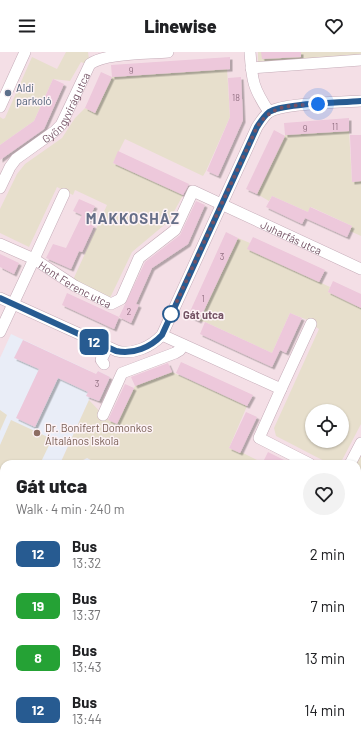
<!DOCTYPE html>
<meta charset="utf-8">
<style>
body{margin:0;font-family:Barlow,sans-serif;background:#f2f2f2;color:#202124;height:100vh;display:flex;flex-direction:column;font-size:15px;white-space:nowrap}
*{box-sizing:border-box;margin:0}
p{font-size:13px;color:#757577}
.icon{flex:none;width:22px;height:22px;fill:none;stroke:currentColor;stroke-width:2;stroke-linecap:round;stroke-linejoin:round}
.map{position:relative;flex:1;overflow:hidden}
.panel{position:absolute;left:0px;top:408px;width:361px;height:284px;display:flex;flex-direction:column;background:#fff;border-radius:12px 12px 0 0;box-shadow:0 1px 3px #0004}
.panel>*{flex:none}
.badge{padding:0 8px;border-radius:6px;font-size:14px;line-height:26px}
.buttons{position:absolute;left:305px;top:352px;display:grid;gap:8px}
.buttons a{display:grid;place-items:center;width:44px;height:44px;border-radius:50%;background:#fff;box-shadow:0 1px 3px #0004;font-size:20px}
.you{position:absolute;width:20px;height:20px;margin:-10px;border:3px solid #fff;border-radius:50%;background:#1a73e8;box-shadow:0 0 0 6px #1a73e833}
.map>.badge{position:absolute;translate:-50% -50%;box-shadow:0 0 0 2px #fff}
.round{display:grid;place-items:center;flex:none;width:42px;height:42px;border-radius:21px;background:#f2f2f2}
.headline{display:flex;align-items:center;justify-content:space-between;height:68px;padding:0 16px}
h1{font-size:19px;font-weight:800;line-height:30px}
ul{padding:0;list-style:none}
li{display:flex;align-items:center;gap:12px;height:52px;padding:0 16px}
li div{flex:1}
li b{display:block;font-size:15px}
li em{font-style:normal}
li .badge{min-width:44px;font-weight:700;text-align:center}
header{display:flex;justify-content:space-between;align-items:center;height:52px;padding:0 16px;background:#fff;font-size:18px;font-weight:800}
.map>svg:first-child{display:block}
.residential{fill:#f4dfe6;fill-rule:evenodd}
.education{fill:#e9edf7}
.green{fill:#e7dfcc;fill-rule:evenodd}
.building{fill:#edc8db;filter:url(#shadow)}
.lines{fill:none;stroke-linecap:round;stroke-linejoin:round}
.minor-casing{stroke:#c5acb8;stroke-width:12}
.minor{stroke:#fff;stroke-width:11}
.line-casing{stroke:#fff;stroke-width:9}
.line{stroke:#275b91;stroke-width:6}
.walk{stroke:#745264;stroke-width:4;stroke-dasharray:0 7.2}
.service-dot{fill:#5c6f8a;stroke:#fdf3f6;stroke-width:1.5}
.stop-dot{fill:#fff;stroke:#275b91;stroke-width:2}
.education-dot{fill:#8d6e63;stroke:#fdf3f6;stroke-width:1.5}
.labels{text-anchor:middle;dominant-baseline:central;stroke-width:3;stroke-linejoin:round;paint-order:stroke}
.number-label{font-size:9px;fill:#927082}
.service-label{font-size:11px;fill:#4e5e75;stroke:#fdf3f6;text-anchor:start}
.street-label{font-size:11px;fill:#745264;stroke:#fdf3f6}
.stop-label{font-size:11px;font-weight:bold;fill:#745264;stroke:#fdf3f6;text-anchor:start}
.education-label{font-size:11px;fill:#785e54;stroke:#fdf3f6;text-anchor:start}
.district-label{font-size:15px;font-weight:bold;letter-spacing:1px;fill:#666f88;stroke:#fdf3f6}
</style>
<header><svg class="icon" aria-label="menu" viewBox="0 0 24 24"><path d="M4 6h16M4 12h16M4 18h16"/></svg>Linewise<svg class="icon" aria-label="heart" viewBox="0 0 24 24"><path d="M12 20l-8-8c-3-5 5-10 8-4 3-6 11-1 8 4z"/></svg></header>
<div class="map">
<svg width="361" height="692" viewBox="0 0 361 692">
<defs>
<filter id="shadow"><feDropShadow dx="2.5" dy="2.5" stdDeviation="0" flood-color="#0004"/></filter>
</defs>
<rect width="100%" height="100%" fill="#fbedf1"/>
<path class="residential" d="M0,0h361v403l-5,9h-352v276h235l-2,4h-237zM312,359h30v30h-30z"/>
<g class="education">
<polygon points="11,282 90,319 86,326 93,329 98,319 110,325 99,349 90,346 60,412 4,412 4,462 0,460 0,306"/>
<polygon points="87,406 99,412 81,412 83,408"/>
</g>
<g class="green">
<polygon points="66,0 88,0 89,7 86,12 81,10 70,29 53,27 34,69 0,93 0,65 3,67 5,66 32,5 57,17"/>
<polygon points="258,0 361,0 361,3 258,12"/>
<polygon points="227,17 230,65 206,119 203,124 125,87 113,111 183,143 169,169 132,200 110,246 73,228 107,153 75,138 73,143 57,135 29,195 0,181 0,157 17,122 25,112 62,86 75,66 85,56 95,61 112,25"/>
<polygon points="349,79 352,130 361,129 361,184 350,179 352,174 311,155 308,160 272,144 269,149 257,142 285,83"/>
<path d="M238,186l12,5 -2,6 82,38 -2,5 33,16v116l-21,40h-10l-54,-28 -2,-8 45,-99 -5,-3 1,-3 -25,-10 -18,40 -67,-31 -6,-1zM312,359h30v30h-30z"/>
<polygon points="172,320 247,354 229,396 240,401 241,400 265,412 99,412 87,406 83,408 81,412 60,412 89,348 106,366 117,372 135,334"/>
<polygon points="0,358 7,363 0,379"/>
<polygon points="11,368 52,387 40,412 4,412 4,422 0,420 0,393"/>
<polygon points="361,403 361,692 237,692 239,688 357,688 356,412"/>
<polygon points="0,423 4,425 4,449 0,447"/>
</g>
<g class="building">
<polygon points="261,0 301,0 301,5 262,7"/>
<polygon points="230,5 230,17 112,25 111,13"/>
<polygon points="101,20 112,25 95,61 85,56"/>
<polygon points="241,25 243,68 218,124 207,119 230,65 228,26"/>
<polygon points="53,27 64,32 44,77 0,108 0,93 34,69"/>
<polygon points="349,66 349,79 285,83 284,71"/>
<polygon points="274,78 285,84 257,142 246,137"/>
<polygon points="350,83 361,83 361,129 352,130"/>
<polygon points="118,99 189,132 183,143 113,111"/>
<polygon points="272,144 308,160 310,155 352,174 347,185 305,166 302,172 266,155"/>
<polygon points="79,147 95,154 87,171 94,174 82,200 79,199 71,217 46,206 53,192 66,196 82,163 73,159"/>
<polygon points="196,149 205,153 188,192 152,216 136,252 139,253 131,271 119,265 145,210 180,183"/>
<polygon points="226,180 238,186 199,269 188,264"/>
<polygon points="253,185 325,218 319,230 247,197"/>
<polygon points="0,202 19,211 14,222 0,215"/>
<polygon points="333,229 361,242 361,256 328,240"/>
<polygon points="67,241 119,265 114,277 62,253"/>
<polygon points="290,261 302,266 286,301 280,298 272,315 200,282 205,270 272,301"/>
<polygon points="23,288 96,322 98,319 110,325 99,349 86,344 88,340 58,326 35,375 16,366 39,317 14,306"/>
<polygon points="181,310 253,343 247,354 176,321"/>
<polygon points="168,311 172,320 135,334 131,325"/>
<polygon points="125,332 134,336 117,372 108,368"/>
<polygon points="246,360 257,365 240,401 229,396"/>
<polygon points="268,400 292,412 262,412"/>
</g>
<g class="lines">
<g class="minor-casing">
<g id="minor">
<path d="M250,0c2,29 3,36 19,60"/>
<polyline points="251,16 361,8"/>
<polyline points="0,55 25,0"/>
<path id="s1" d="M0,136l10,-21 6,-8 39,-28 6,-6 29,-61c15,-11 58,-10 78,-12"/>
<path id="s2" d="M64,142l-30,65 41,27 36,18 10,-5 18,-41 36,-28 18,-39 168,78"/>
<polyline points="0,192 34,207 0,280"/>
<path d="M0,246l117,53c16,4 34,-4 45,-16l95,-208c4,-6 7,-11 12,-15 14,-9 73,-10 92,-11"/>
<polyline points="162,283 281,337 259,386 310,412"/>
<polyline points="104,312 101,308 107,296"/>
<polyline points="281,337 311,272"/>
<polyline points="103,363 122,321 175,301 180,298 183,293"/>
<polyline points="350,412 361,391"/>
<polyline points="0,473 4,475"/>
<polyline points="357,517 361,519"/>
<polyline points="0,572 4,573"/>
<polyline points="7,688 16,692"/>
<polyline points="212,688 220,692"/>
</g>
</g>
<use href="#minor" class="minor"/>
</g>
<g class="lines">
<g class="line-casing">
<path id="line" d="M0,246l116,53c17,4 35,-4 46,-16l95,-208c4,-6 7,-11 12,-15 14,-9 73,-9 92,-11"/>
</g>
<use href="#line" class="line"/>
<path class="walk" d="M171,262l86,-187c16,-24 35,-21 61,-23"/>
</g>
<circle class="service-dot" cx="8" cy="41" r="4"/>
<circle class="stop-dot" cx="171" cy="262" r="8"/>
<circle class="education-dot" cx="37" cy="381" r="4"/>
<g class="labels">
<g class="number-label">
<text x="131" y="18">9</text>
<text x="236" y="45">18</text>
<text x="335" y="74">11</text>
<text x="305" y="76">9</text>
<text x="222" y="204">3</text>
<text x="203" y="246">1</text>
<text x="129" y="259">2</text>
<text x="97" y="331">3</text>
</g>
<g class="service-label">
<text x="16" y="35">Aldi<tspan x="16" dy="13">parkoló</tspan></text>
</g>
<g class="street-label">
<text stroke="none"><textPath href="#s1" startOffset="107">Gyöngyvirág utca</textPath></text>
<text stroke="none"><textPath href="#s2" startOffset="414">Juharfás utca</textPath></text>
<text stroke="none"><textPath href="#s2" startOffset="120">Hont Ferenc utca</textPath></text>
</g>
<g class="stop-label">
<text x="183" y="262">Gát utca</text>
</g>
<g class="education-label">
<text x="45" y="375">Dr. Bonifert Domonkos<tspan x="45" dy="13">Általános Iskola</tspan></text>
</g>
<g class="district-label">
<text x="133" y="166">MAKKOSHÁZ</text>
</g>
</g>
</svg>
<div class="buttons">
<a><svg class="icon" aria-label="locate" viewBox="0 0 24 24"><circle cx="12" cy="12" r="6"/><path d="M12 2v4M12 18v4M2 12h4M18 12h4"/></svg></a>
</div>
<div class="you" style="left:318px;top:52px"></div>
<b class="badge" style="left:94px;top:290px;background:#275b91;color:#fff">12</b>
<section class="panel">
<div class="headline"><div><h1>Gát utca</h1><p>Walk · 4 min · 240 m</p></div><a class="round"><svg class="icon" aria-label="heart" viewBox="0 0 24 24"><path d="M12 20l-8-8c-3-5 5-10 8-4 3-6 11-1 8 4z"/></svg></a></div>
<ul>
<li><span class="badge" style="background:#275b91;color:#fff">12</span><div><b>Bus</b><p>13:32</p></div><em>2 min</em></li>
<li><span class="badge" style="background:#25a235;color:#fff">19</span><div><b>Bus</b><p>13:37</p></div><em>7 min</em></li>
<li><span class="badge" style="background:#25a235;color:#fff">8</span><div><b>Bus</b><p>13:43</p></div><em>13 min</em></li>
<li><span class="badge" style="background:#275b91;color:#fff">12</span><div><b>Bus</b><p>13:44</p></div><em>14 min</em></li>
</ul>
</section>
</div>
